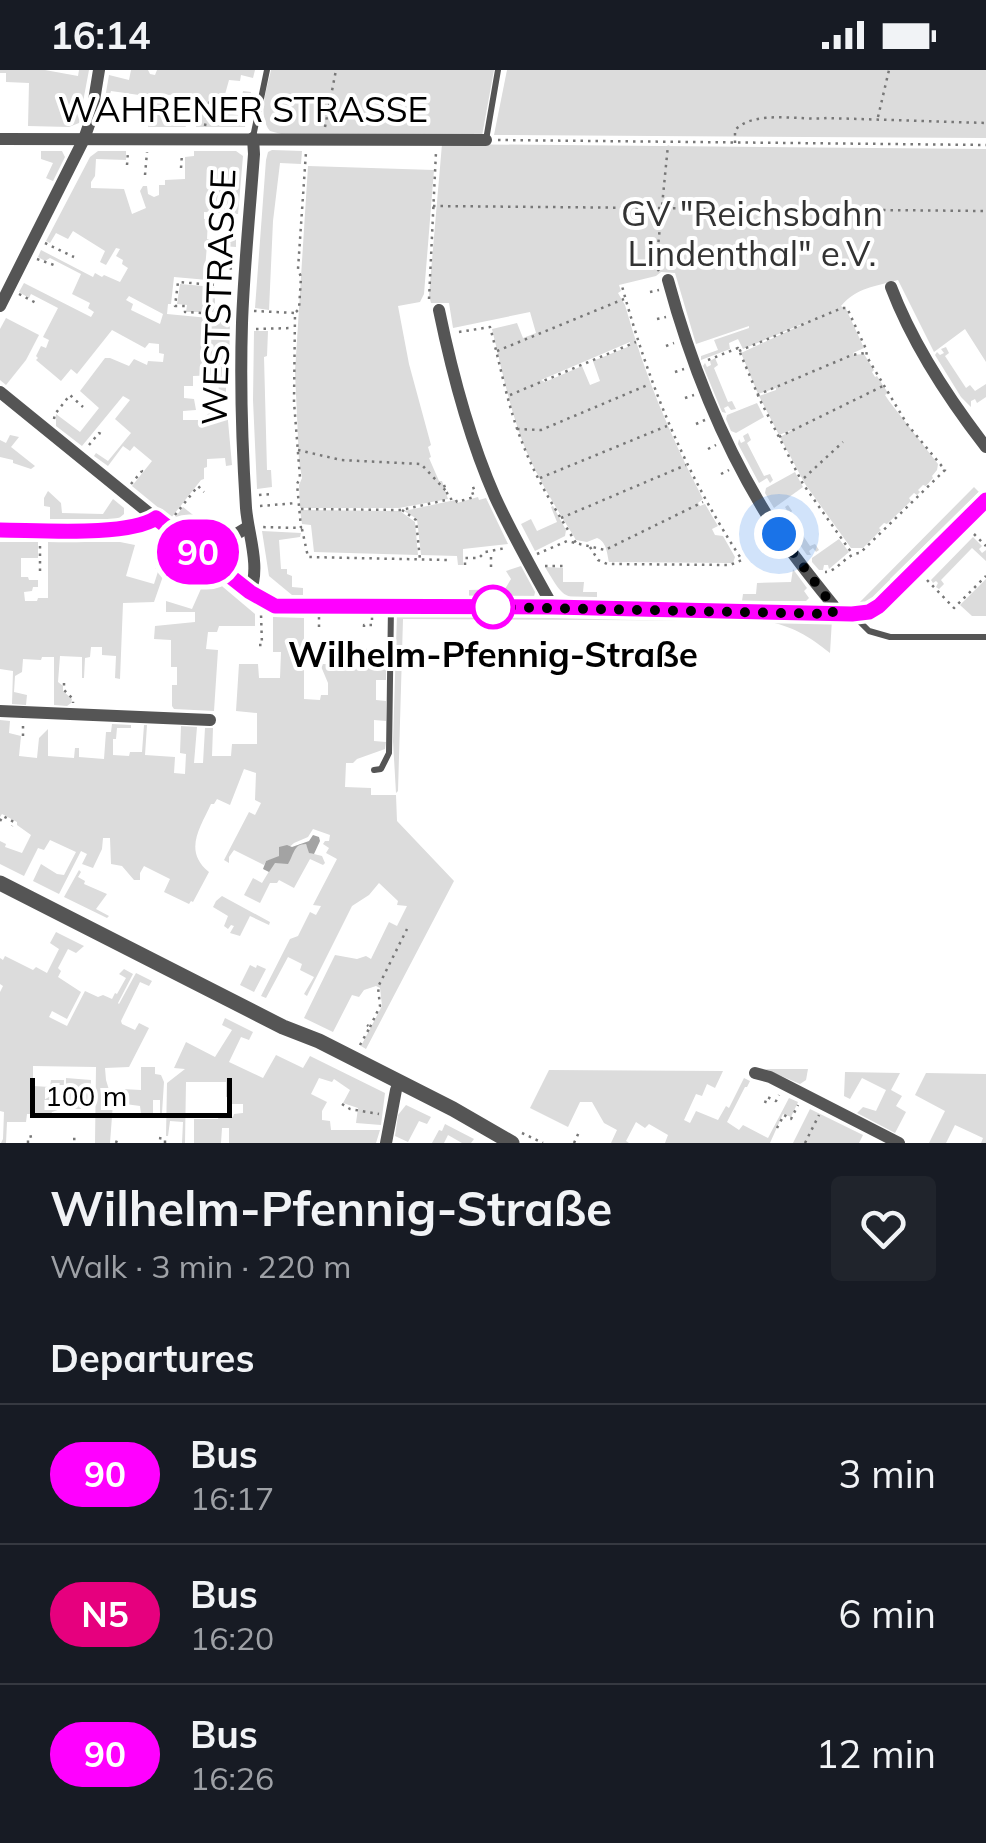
<!DOCTYPE html>
<meta charset="utf-8">
<style>
body{margin:0;font-family:Mulish,sans-serif;background:#20242c;color:#f1f3f6;height:100vh;display:flex;flex-direction:column;font-size:38px;white-space:nowrap}
*{box-sizing:border-box;margin:0}
p{font-size:32px;color:#9ea1a6}
.icon{flex:none;width:55px;height:55px;fill:none;stroke:currentColor;stroke-width:2;stroke-linecap:round;stroke-linejoin:round}
.map{position:relative;height:1073px;overflow:hidden}
.details{display:flex;flex-direction:column;background:#171b24;flex:1}
.details>*{flex:none}
.badge{padding:0 20px;border-radius:32px;font-size:35px;line-height:65px}
.scale{position:absolute;left:30px;bottom:25px;width:202px;box-sizing:border-box;padding-left:10px;border:5px solid #000;border-top:0;font-size:28px;line-height:35px;white-space:nowrap;color:#000;-webkit-text-stroke:8px #fff;paint-order:stroke}
.you{position:absolute;width:50px;height:50px;margin:-25px;border:8px solid #fff;border-radius:50%;background:#1a73e8;box-shadow:0 0 0 15px #1a73e833}
.map>.badge{position:absolute;translate:-50% -50%;box-shadow:0 0 0 5px #fff}
h2{padding:0 50px;font-size:38px;line-height:90px}
.round{display:grid;place-items:center;flex:none;width:105px;height:105px;border-radius:10px;background:#20242c}
.summary{display:flex;align-items:center;justify-content:space-between;height:170px;padding:0 50px}
h1{font-size:48px;font-weight:700;line-height:75px}
ul{padding:0;list-style:none}
li{display:flex;align-items:center;gap:30px;height:140px;padding:0 50px;border-top:2px solid #363941}
li div{flex:1}
li b{display:block;font-size:38px}
li em{font-style:normal}
li .badge{min-width:110px;font-weight:700;text-align:center}
.status{display:flex;justify-content:space-between;align-items:center;height:70px;padding:0 50px;background:#171b24;direction:ltr}
.status svg{height:28px;fill:currentColor}
.map>svg:first-child{display:block}
.green{fill:#dcdcdc;fill-rule:evenodd}
.water{fill:#a3a3a3}
.lines{fill:none;stroke-linecap:round;stroke-linejoin:round}
.path{stroke:#777;stroke-width:2.5;stroke-dasharray:2.5 5;stroke-linecap:butt}
.service{stroke:#555;stroke-width:6}
.minor{stroke:#555;stroke-width:12}
.tertiary{stroke:#555;stroke-width:15}
.line-casing{stroke:#fff;stroke-width:22}
.line{stroke:#f0f;stroke-width:15}
.walk{stroke:#000;stroke-width:10;stroke-dasharray:0 18}
.stop-dot{fill:#fff;stroke:#f0f;stroke-width:5}
.labels{text-anchor:middle;dominant-baseline:central;stroke-width:8;stroke-linejoin:round;paint-order:stroke}
.street-label{font-size:35px;fill:#000;stroke:#fff}
.park-label{font-size:35px;fill:#333;stroke:#fff}
.stop-label{font-size:35px;font-weight:bold;fill:#000;stroke:#fff}
</style>
<div class="status"><b>16:14</b><svg viewBox="0 0 49 12"><path d="M0 12V9h3v3zM5 12V6h3v6zM10 12V3h3v9zM15 12V0h3v12zM26 1h20v11H26zM47 4h2v5h-2z"/></svg></div>
<div class="map">
<svg width="986" height="1073" viewBox="0 0 986 1073">
<rect width="100%" height="100%" fill="#fff"/>
<g class="green">
<polygon points="0,0 45,0 78,6 79,0 89,0 79,53 69,57 28,56 29,13 6,12 6,3 0,3"/>
<polygon points="131,0 148,0 150,4 155,5 157,0 255,0 253,8 241,5 240,11 229,10 224,28 217,32 216,41 238,45 243,21 251,22 245,57 196,57 198,44 191,42 191,24 165,25 165,48 174,52 184,53 186,57 148,57 153,27 111,21 108,31 114,32 114,36 104,34 109,5 129,10"/>
<path d="M271,0h223l-12,66 -201,-2 -11,-3c-13,-16 -3,-42 1,-61z"/>
<polygon points="507,0 986,0 986,68 494,65"/>
<path d="M442,74l544,5v213l-21,-33 -31,23 -36,-72c-23,7 -41,7 -57,26l5,3 18,39 -11,5v2l11,-1 10,16 -2,2 3,5 2,-1 11,17 -3,2 4,6 49,63 -1,6 -5,6 1,2 -7,8 -3,-1 -5,5 2,2 -3,3 -3,-2 -5,5 2,3 -24,23 -3,-1 -5,5 2,2 -18,18h-12l-46,-64 -25,-47 14,-8 -15,6 -20,-39 17,-6v-2l-18,6 -17,-41 73,-34 -71,30 -5,-10 -9,4 1,6 -29,11v-4l17,-6 -4,-10 35,-12v-2l-53,18 -21,-71 -14,-1 -5,4 -37,9 2,6 -3,2 7,12c19,68 45,131 78,194l-5,4 2,3 5,-2 13,22 -6,3 3,6 8,1 12,21 -2,6 -124,-1c-2,-8 -2,-20 -12,-24l-10,4 -11,-2c-22,-36 -45,-71 -58,-111 -11,-33 -18,-67 -26,-100l25,-6 6,15 13,-5 -6,-21 -77,16 -4,-25h-18l-2,-8zM630,272v4l-37,15 7,20 -10,4 -8,-19 -37,16 -4,-2z"/>
<polygon points="272,80 302,81 301,94 280,93 273,151 269,240 255,238 266,90 268,82"/>
<polygon points="41,81 62,81 65,87 53,111 46,108 53,93 41,89"/>
<path d="M98,81h28v9l-30,-1 -1,17 -4,6v6l33,1 8,25 14,-6 -6,-17 3,-5h4l1,8 6,3 5,-2v-10h6v-5l20,-1v-22l9,-1v-5h42l7,5 -5,58 -34,-2v7h4l-1,20 20,1 1,-4 8,1v10l-29,-2 -2,24 4,1 -1,10 -34,-3 -3,27h-3l-1,10 63,6 -1,49 -3,1v27l-7,-2 -1,-20 -25,1v10h-9v12l10,1 2,11 -13,1v9h17l12,-9 15,-1 5,55 -6,1 -1,-8 -18,1v8l-3,1v11l-3,1 -30,38 -39,-32 20,-25 -18,-15 -4,5 -7,-5 -15,20 -14,-10 2,-3 12,8 23,-28 -16,-14 15,-19 -7,-4 -41,50 -26,-20v-12l24,18 19,-24 -19,-17 25,-33h5l19,8 5,-7 13,6 1,-4 15,1 1,-8 -5,-1v-9l-10,-1 -4,5 -33,-18 -35,44 -6,-5 -10,12 -25,-21 2,-2 -2,-2 5,-10 5,2 3,-8 -6,-3 15,-29 -27,-14 -2,4 -10,-6 5,-9 67,34 3,-5 -6,-4 2,-5 -18,-9 9,-20 -31,-16 -5,3 -7,-4 3,-7 52,27 2,-4 7,4 2,-2 16,7 8,-14 -6,-4 1,-4 -7,-4 4,-7 -4,-1 -10,17 -6,-3 5,-11 -32,-20 -5,8 -12,-6 -6,10 -4,-2 44,-84zM129,226l34,18 -3,10 -29,-14 2,-6 -7,-4z"/>
<polygon points="308,96 434,100 424,224 420,232 398,236 409,294 431,375 428,377 431,387 429,388 439,411 442,411 448,429 399,438 300,438 299,415 302,408 299,391 295,302"/>
<polygon points="180,214 215,217 215,242 186,242 187,235 177,234"/>
<polygon points="6,248 39,265 26,290 6,315 0,310 0,259"/>
<polygon points="254,261 268,261 267,286 264,287 267,400 271,400 272,417 257,419 253,330"/>
<polygon points="946,277 949,283 945,286 966,318 970,315 975,321 986,314 986,327 977,333 975,329 971,331 971,337 961,327 935,285 937,282 940,285 944,283 941,279"/>
<polygon points="715,288 718,295 714,298 728,332 732,331 736,339 731,340 728,336 724,338 726,343 722,342 703,296 705,293 707,297 711,295 710,291"/>
<polygon points="757,333 764,347 736,363 731,361 726,349 727,345"/>
<polygon points="748,363 751,370 747,373 764,406 770,404 773,410 770,413 767,408 759,413 738,374 739,369 741,373 745,371 743,366"/>
<polygon points="10,365 19,367 11,377 35,396 31,399 13,393 13,390 0,387 0,370 6,373"/>
<polygon points="795,402 803,417 774,438 765,423 766,418"/>
<polygon points="974,417 979,422 890,509 892,513 866,533 857,535"/>
<polygon points="48,421 61,433 62,443 103,444 113,429 124,438 124,444 118,449 50,449 50,437 44,436 44,428"/>
<polygon points="478,427 479,430 486,428 508,474 463,479 463,495 458,495 457,486 421,485 417,449 404,441 455,430 457,433"/>
<polygon points="788,435 792,441 789,445 810,476 815,474 819,480 816,482 813,478 809,481 811,485 807,485 779,445 781,440 784,444 788,442 785,437"/>
<polygon points="553,436 566,460 565,466 535,481 521,454 531,449 537,461 557,452 551,437"/>
<path d="M183,437l24,19 8,-8 9,7c-18,14 -35,7 -51,-5z"/>
<polygon points="300,440 400,441 415,452 418,485 314,482 311,455 302,454"/>
<polygon points="262,461 301,463 300,467 279,470 281,499 287,499 287,504 292,506 292,517 303,518 303,525 292,525 269,506"/>
<polygon points="973,467 982,476 979,479 982,483 986,480 986,491 972,478 941,510 944,514 939,519 936,517 938,513 936,511 933,513 931,510"/>
<polygon points="839,469 849,482 829,499 828,495 824,495 823,500 819,500 812,492 812,488"/>
<polygon points="0,472 38,472 38,488 21,488 21,507 28,507 29,510 38,510 38,517 33,517 32,521 24,522 25,531 37,531 38,528 48,528 48,472 120,472 135,475 126,506 154,514 164,483 170,486 154,532 123,533 120,609 115,608 116,586 102,585 102,577 91,577 90,587 85,588 84,608 82,608 82,587 60,586 58,612 63,616 63,621 72,629 71,633 67,636 54,635 54,587 42,587 41,590 23,589 22,602 15,606 14,622 27,625 26,635 12,634 13,601 0,599"/>
<polygon points="193,496 217,512 255,544 255,556 219,556 217,562 208,562 206,579 218,580 214,641 174,639 172,636 172,615 177,615 177,597 171,597 171,570 154,569 155,556 195,552 195,542 166,542 166,531 192,539 204,512 189,506"/>
<polygon points="521,496 535,522 534,527 489,528 488,525 481,524 480,528 469,527 469,520 505,519 511,509 506,501"/>
<path d="M545,497l18,1v14h21l-1,10h14v7c-36,0 -34,-3 -52,-32z"/>
<polygon points="793,499 807,518 804,521 809,528 806,531 742,531 743,524 756,524 757,513 791,512"/>
<polygon points="986,509 986,546 972,546 960,535"/>
<path d="M397,544l435,5 -2,34c-21,-17 -38,-27 -65,-32l-362,-2 -5,172 -2,2 -3,-52z"/>
<path d="M273,547l31,1v81l16,1 1,-5h7v-12l-8,-19h13l1,-11h10l1,-6 35,3 1,6 5,1v23h-10v20l10,1v20l-12,-1v21l12,1 -1,7 -28,10 -4,4h-7l-1,24 26,1v7h25l1,26 57,60 -88,168 -5,-3 21,-40 -2,-18 -4,-2 -12,4 -5,7 -7,-2 -19,37 -29,-14 31,-63 22,4 9,-3 5,3 18,-37 8,4 10,-20 -10,-1 1,-4 -19,-18 -10,12 -17,11 -45,90 -3,-2 10,-17 -14,-7 2,-6 -14,-7 -22,41 -5,-2 29,-57 8,-3 12,-24 6,3 5,-9 -8,-1 24,-46 -11,-6 3,-5 -6,-4 2,-3h4l1,-6 -17,-6 -5,8 -14,6 -17,15 -11,3 -2,4 -30,-15 -5,7v6l-5,-3 25,-48 6,3 6,-12 -6,-3 1,-27 -12,-4 -14,36 -13,-6 -3,5h-3c-11,24 -28,47 -2,68l-16,30 -2,-1 -2,3 -25,-12 6,-13 -26,-13 -4,7v7h-6l-12,-14 -11,-2 -1,-26h-7l-1,11 -9,19 -11,-4 5,-10 -6,-3 -22,43 -26,-13 8,-17 16,10 7,1 12,-23 -26,-12 -6,10 -6,-2 -14,28 -24,-12v-23l6,3 -1,3 17,6 9,-18 -14,-10v-3l-15,-8 -2,3v-97l10,1 -1,12 12,3 -2,20 18,2 2,-20 9,-9v27l26,2 1,-10h4v9l25,2 2,-27h5l1,-8 19,1v3h-14l-1,11h-3v16l16,1 1,-4h12l2,-27h3l-2,30 30,2 -1,16 11,1 1,-20 -6,-1 1,-27 16,1 -3,36h9l2,-35h8l-1,28h19l1,-12h25v-31l-21,-2 3,-47h19l1,14h21l1,-26h-8z"/>
<polygon points="300,774 306,774 310,783 322,786 325,793 323,795 310,789 294,818 279,810 277,813 270,813 260,833 244,825 253,808 262,813 274,793 281,792"/>
<polygon points="79,800 81,802 78,807 85,811 84,814 107,824 96,839 109,846 107,848 64,827"/>
<polygon points="222,826 270,852 269,855 250,846 240,866 230,863 234,856 231,855 228,859 224,856 228,846 213,837 216,831"/>
<polygon points="56,862 84,876 76,883 68,879 58,898 61,901 58,907 81,922 67,949 52,941 49,947 67,956 85,921 98,927 103,925 112,929 115,923 117,924 126,908 119,904 124,899 133,904 118,933 119,934 136,903 152,911 149,916 140,912 121,951 122,954 135,960 139,953 149,958 129,997 105,998 106,1010 113,1033 110,1073 95,1073 96,997 33,996 33,1016 50,1017 51,1010 64,1010 63,1038 52,1042 51,1044 27,1044 26,1052 7,1052 6,1073 1,1073 3,1069 4,1042 0,1041 0,922 3,916 0,914 0,888 3,890 5,886 33,900 36,897 47,903 59,879 50,873"/>
<polygon points="250,895 256,898 257,895 266,899 254,922 240,915"/>
<polygon points="225,948 253,962 249,970 241,967 229,992 263,1008 276,985 303,998 310,986 385,1023 381,1055 356,1053 358,1038 343,1033 350,1020 334,1009 332,1012 319,1008 311,1024 327,1032 322,1041 322,1050 330,1051 331,1060 380,1060 376,1073 229,1073 229,1058 222,1058 221,1073 194,1073 194,1049 218,1049 219,1045 233,1047 234,1044 243,1043 243,1034 229,1034 229,1027 226,1027 226,1012 186,1012 185,1073 182,1073 183,1052 170,1051 168,1066 166,1066 167,1013 185,999 174,998 186,972 215,987 232,960 222,955"/>
<polygon points="141,997 155,997 155,1004 161,1005 164,1012 162,1043 160,1043 160,1030 153,1030 153,1044 141,1044 140,1036 118,1033 118,1023 122,1019 141,1020"/>
<polygon points="765,999 808,999 806,1010 800,1014"/>
<polygon points="549,1000 723,1001 715,1018 707,1014 702,1026 696,1024 684,1050 690,1053 696,1041 718,1050 726,1036 729,1038 744,1008 750,1011 747,1017 745,1017 727,1052 739,1060 743,1055 768,1068 789,1028 798,1032 791,1047 783,1044 770,1073 665,1073 668,1065 649,1054 645,1058 636,1052 626,1071 629,1073 611,1073 617,1060 604,1053 592,1032 580,1032 568,1057 530,1038"/>
<polygon points="845,1002 900,1003 891,1020 902,1026 896,1036 906,1042 895,1063 857,1043 863,1037 876,1041 886,1020 862,1008 850,1029 844,1026"/>
<polygon points="926,1003 986,1004 986,1073 981,1073 983,1068 955,1055 946,1073 929,1073 945,1041 915,1025"/>
<polygon points="66,1008 91,1010 91,1033 82,1033 81,1039 66,1039"/>
<polygon points="406,1035 431,1047 427,1054 419,1051 408,1072 395,1066 398,1045"/>
<polygon points="810,1039 863,1065 859,1073 793,1073"/>
<polygon points="445,1054 474,1069 471,1073 462,1073 448,1065 444,1073 432,1073 439,1060 442,1061"/>
</g>
<path class="water" d="M313,765l6,2 1,4 -6,13 -5,-1 -3,-9c-13,0 -12,11 -18,20l-13,-1 -6,9 -6,-3 3,-8 13,-5v-9l8,-2 5,2 17,-6z"/>
<g class="lines">
<g class="path">
<polyline points="106,36 119,39"/>
<polyline points="878,47 889,0"/>
<polyline points="205,56 210,28 218,29 220,32"/>
<polyline points="325,57 336,0"/>
<polyline points="498,70 986,75"/>
<path d="M735,73v-13c21,-21 64,-9 92,-12l159,5"/>
<polyline points="127,95 128,82"/>
<polyline points="181,98 182,84"/>
<polyline points="145,105 147,82"/>
<polyline points="433,136 986,141"/>
<polyline points="45,173 74,187"/>
<polyline points="37,189 54,195"/>
<polyline points="227,191 230,194 231,200 233,200"/>
<polyline points="659,201 656,197 668,75"/>
<polyline points="222,222 216,222 216,215 178,212 175,236 185,236 185,242 219,244 225,225"/>
<polyline points="650,222 659,220"/>
<polyline points="19,224 36,233"/>
<polyline points="429,229 436,82"/>
<polyline points="254,241 295,243 294,332 300,408 297,414 301,458 260,457"/>
<polyline points="296,242 299,239 301,207 298,199 306,82"/>
<polyline points="657,249 666,247"/>
<polyline points="256,259 293,258"/>
<path d="M459,262l31,-5c11,40 18,82 34,120 13,34 33,65 52,96"/>
<polyline points="666,276 674,273"/>
<polyline points="216,279 222,279 224,289 230,290"/>
<polyline points="497,281 624,229"/>
<path d="M739,281l103,-43h5l19,41 1,8 40,67 38,46 -85,83c-15,1 -21,18 -35,19"/>
<polyline points="708,290 738,278 760,330 803,414 851,482"/>
<polyline points="675,302 684,299"/>
<polyline points="510,325 636,272"/>
<polyline points="757,325 852,285 865,283"/>
<polyline points="685,328 694,325"/>
<polyline points="54,349 55,344 70,325 83,337"/>
<polyline points="696,354 705,350"/>
<polyline points="517,359 541,360 650,314"/>
<polyline points="779,367 883,316"/>
<polyline points="89,375 99,363 101,364"/>
<polyline points="708,379 716,375"/>
<polyline points="298,380 341,390 421,394 447,422"/>
<polyline points="721,404 729,400"/>
<polyline points="540,408 667,356"/>
<polyline points="804,408 843,372"/>
<polyline points="131,414 142,401 140,400"/>
<polyline points="444,415 449,428"/>
<polyline points="259,425 273,424"/>
<polyline points="260,436 297,433"/>
<polyline points="301,439 401,440 455,428 457,432 474,427 471,419 476,417"/>
<polyline points="402,440 416,450 420,490"/>
<polyline points="175,445 198,416 204,422"/>
<polyline points="561,448 686,395"/>
<polyline points="302,459 308,487 448,490"/>
<polyline points="974,464 986,476"/>
<path d="M590,477l8,13 9,4 123,1 12,-5c-57,-87 -93,-175 -120,-274"/>
<polyline points="537,484 567,471 605,480 703,432"/>
<polyline points="465,495 465,488 479,488 485,482 506,478"/>
<polyline points="545,496 563,496"/>
<polyline points="491,497 491,482"/>
<polyline points="157,499 163,481"/>
<polyline points="40,501 40,474"/>
<polyline points="927,510 954,538 986,506"/>
<polyline points="319,557 319,547"/>
<polyline points="364,557 364,555 372,555 372,547"/>
<polyline points="259,575 262,575 261,544"/>
<polyline points="64,613 64,620 73,629 73,633"/>
<polyline points="23,666 23,653"/>
<polyline points="0,751 3,746 14,752 12,756"/>
<polyline points="370,957 380,936 378,917 407,859"/>
<polyline points="360,975 370,957 367,955"/>
<polyline points="765,1033 767,1027 776,1031 779,1025"/>
<polyline points="342,1034 350,1039 379,1044"/>
<polyline points="777,1058 784,1045 791,1049 798,1035"/>
<polyline points="522,1063 543,1073"/>
<polyline points="159,1068 165,1069 165,1073"/>
<polyline points="73,1069 76,1069 76,1073"/>
<polyline points="28,1073 28,1067 33,1066"/>
<polyline points="116,1073 118,1067"/>
<polyline points="574,1073 579,1062"/>
<polyline points="805,1073 819,1045"/>
</g>
<g class="service">
<polyline points="253,67 267,0"/>
<polyline points="486,70 498,0"/>
<polyline points="853,545 869,561 890,567 986,567"/>
<polyline points="374,700 381,699 389,683 391,536"/>
</g>
<g class="minor">
<polyline points="0,69 486,70"/>
<path d="M668,210c24,89 58,173 109,251 17,26 37,50 56,74v9"/>
<path d="M891,217c22,58 57,111 95,160"/>
<polyline points="0,236 84,69 91,49 99,0"/>
<path d="M439,240c13,63 30,128 56,187 17,37 38,74 58,110"/>
<polyline points="0,322 192,478 250,522 275,535 553,537 864,544 879,537 986,430"/>
<path d="M0,460c38,0 127,7 156,-11"/>
<polyline points="194,478 215,477 248,457"/>
<path d="M250,522c11,-25 -2,-58 -4,-84 -4,-62 -6,-123 -4,-185 2,-56 8,-113 12,-169l-1,-16"/>
<polyline points="0,641 210,650"/>
<polyline points="755,1003 770,1007 899,1073"/>
<polyline points="386,1073 396,1020 399,1012"/>
</g>
<polyline class="tertiary" points="0,813 283,957 319,971 453,1039 512,1073"/>
</g>
<g class="lines">
<g class="line-casing">
<path id="line" d="M0,460c37,0 128,7 156,-12l94,74 25,14 278,1 299,7 17,-2 10,-6 107,-106"/>
</g>
<use href="#line" class="line"/>
<polyline class="walk" points="493,537 833,544 832,535 779,464"/>
</g>
<circle class="stop-dot" cx="493" cy="537" r="20"/>
<g class="labels">
<g class="street-label">
<text x="243" y="39">WAHRENER STRASSE</text>
<text transform="translate(218 227) rotate(-88)">WESTSTRASSE</text>
</g>
<g class="park-label">
<text x="752" y="143">GV "Reichsbahn<tspan x="752" dy="40">Lindenthal" e.V.</tspan></text>
</g>
<g class="stop-label">
<text x="493" y="584">Wilhelm-Pfennig-Straße</text>
</g>
</g>
</svg>
<div class="scale">100 m</div>
<div class="you" style="left:779px;top:464px"></div>
<b class="badge" style="left:198px;top:482px;background:#f0f;color:#fff">90</b>
</div>
<section class="details">
<div class="summary"><div><h1>Wilhelm-Pfennig-Straße</h1><p>Walk · 3 min · 220 m</p></div><a class="round"><svg class="icon" aria-label="heart" viewBox="0 0 24 24"><path d="M12 20l-8-8c-3-5 5-10 8-4 3-6 11-1 8 4z"/></svg></a></div>
<h2>Departures</h2>
<ul>
<li><span class="badge" style="background:#f0f;color:#fff">90</span><div><b>Bus</b><p>16:17</p></div><em>3 min</em></li>
<li><span class="badge" style="background:#e6007e;color:#fff">N5</span><div><b>Bus</b><p>16:20</p></div><em>6 min</em></li>
<li><span class="badge" style="background:#f0f;color:#fff">90</span><div><b>Bus</b><p>16:26</p></div><em>12 min</em></li>
</ul>
</section>
